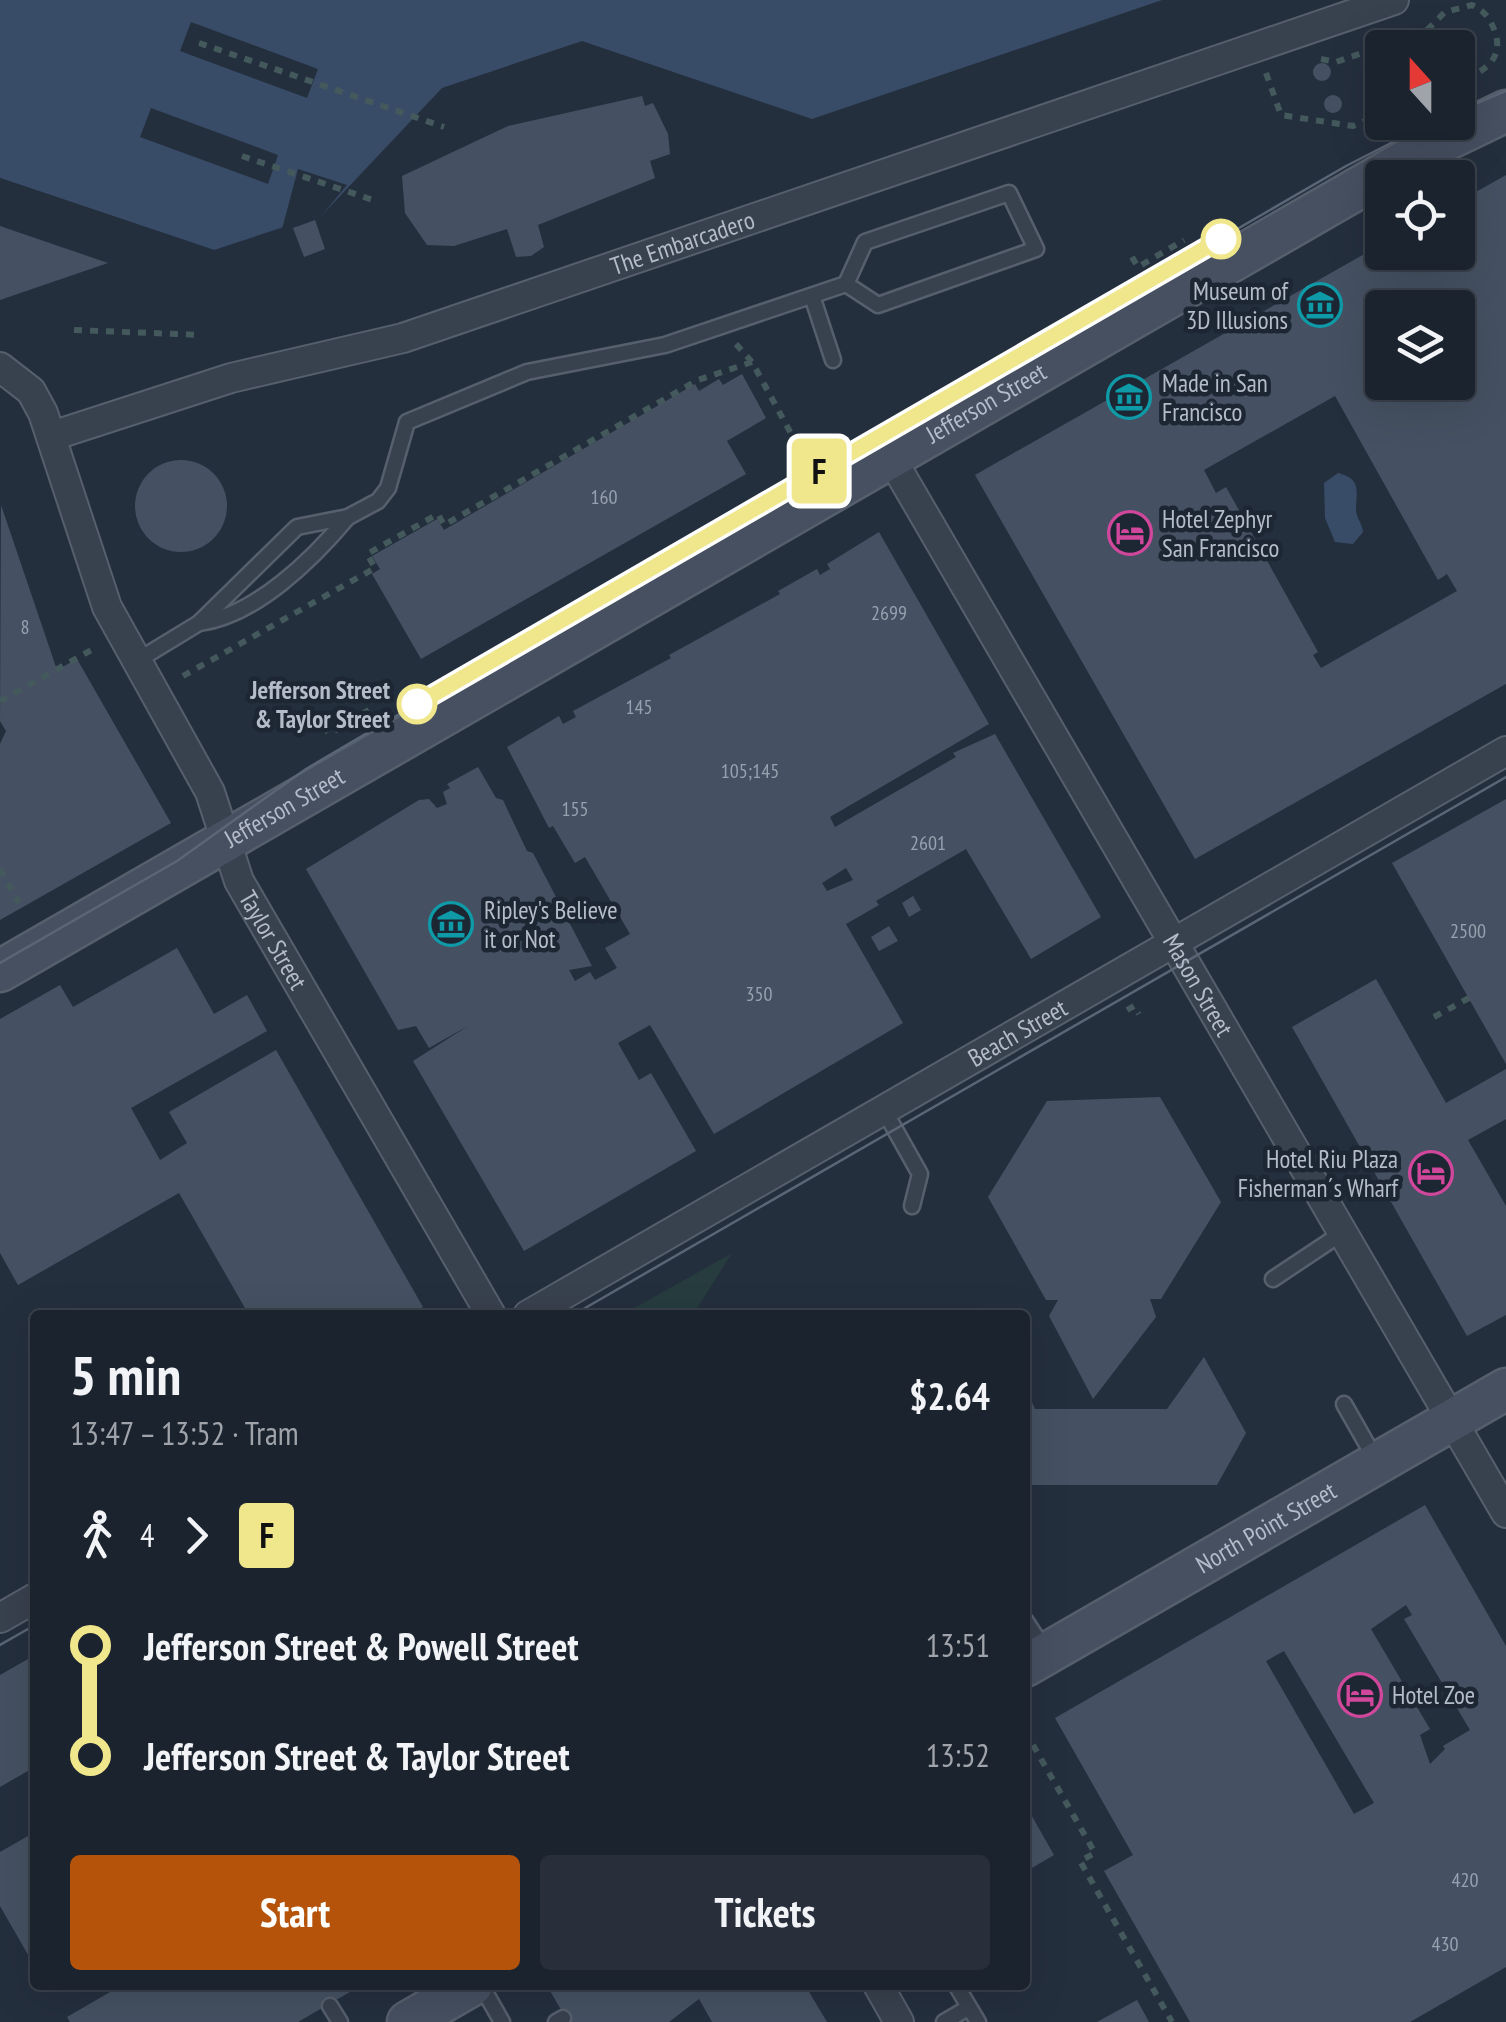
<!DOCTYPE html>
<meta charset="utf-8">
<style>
body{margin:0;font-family:"PT Sans Narrow",sans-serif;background:#282f3a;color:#f1f3f6;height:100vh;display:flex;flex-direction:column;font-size:38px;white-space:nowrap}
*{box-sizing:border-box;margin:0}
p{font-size:32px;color:#a0a4aa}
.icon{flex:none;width:55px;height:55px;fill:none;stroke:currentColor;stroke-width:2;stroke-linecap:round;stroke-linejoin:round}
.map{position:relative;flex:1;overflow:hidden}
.details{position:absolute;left:30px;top:1310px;width:1000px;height:680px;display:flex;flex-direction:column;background:#1b232e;border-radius:10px;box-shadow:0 10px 40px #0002,0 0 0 2px #39404a}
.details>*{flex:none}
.badge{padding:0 20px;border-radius:8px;font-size:35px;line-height:65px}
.needle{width:65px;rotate:339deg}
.tools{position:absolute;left:1365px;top:30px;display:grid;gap:20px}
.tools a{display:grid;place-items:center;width:110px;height:110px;border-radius:10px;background:#1b232e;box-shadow:0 10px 40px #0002,0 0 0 2px #39404a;font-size:50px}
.map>.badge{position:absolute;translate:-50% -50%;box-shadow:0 0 0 5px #fff}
.legs{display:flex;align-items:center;gap:15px;height:110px;padding:0 40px;font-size:32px}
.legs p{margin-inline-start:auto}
.summary{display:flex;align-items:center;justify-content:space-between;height:170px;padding:0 40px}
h1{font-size:55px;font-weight:800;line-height:75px}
.cta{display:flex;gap:20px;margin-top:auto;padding:20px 40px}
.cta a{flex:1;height:115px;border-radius:10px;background:#b45309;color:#fff;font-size:40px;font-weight:800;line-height:115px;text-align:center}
.cta a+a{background:#282f3a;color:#f1f3f6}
ul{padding:0 40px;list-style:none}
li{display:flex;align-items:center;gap:35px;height:110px;font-size:38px}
li i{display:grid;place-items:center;width:15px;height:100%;margin:0 12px;background:currentColor}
li i::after{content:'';width:25px;height:25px;margin:-12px;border:8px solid;border-radius:50%;background:#1b232e}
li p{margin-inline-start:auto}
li:first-child i{background:linear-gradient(#0000 50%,currentColor 0)}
li:last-child i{background:linear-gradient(currentColor 50%,#0000 0)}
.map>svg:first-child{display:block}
.green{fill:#263c3f}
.water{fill:#394c67}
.pier{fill:#242f3e}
.building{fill:#455162;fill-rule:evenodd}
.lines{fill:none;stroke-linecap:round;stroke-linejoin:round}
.lane-casing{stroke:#565f6c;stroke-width:19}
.street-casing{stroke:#565f6c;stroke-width:32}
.secondary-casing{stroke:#565f6c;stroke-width:45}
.path{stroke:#44595c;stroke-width:6;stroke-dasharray:8 8;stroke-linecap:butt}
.lane{stroke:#38414e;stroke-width:14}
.street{stroke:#38414e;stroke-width:28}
.secondary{stroke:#465061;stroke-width:40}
.tram{stroke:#5a6575;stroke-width:2.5}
.line-1-casing{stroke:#fff;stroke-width:22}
.line-1{stroke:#f0e68c;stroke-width:15}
.stop-1-dot{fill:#fff;stroke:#f0e68c;stroke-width:5}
.labels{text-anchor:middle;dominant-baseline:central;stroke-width:9;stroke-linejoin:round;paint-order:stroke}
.number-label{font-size:20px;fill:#98a1af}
.street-label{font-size:25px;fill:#b4bcc9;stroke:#1d2633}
.poi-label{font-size:25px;fill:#b4bcc9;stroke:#1d2633;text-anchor:start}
.stop-label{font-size:25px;font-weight:bold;fill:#b4bcc9;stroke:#1d2633;text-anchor:end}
</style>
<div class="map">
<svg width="1506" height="2022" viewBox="0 0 1506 2022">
<rect width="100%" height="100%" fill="#242f3e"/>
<polygon class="green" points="732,1253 693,1315 622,1315"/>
<g class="water">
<polygon points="0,0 1162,0 812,119 582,41 442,88 323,214 214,250 0,178"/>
<path d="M1338,473c22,6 19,15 18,34 -1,10 6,15 7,25l-10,12 -18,-2 -10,-24 -1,-35z"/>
</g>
<g class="pier">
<polygon points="191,22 318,69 307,98 180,51"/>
<polygon points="151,108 278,155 268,184 140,137"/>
<polygon points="298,169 347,185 323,214 282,229"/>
<polygon points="0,178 214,250 216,255 0,183"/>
</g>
<g class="building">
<circle cx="1322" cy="72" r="9"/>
<circle cx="1333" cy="104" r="9"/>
<polygon points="642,96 645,106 653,103 668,134 670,154 650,161 655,178 538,225 544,247 531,256 516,257 507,229 454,246 427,245 405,213 402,176 508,126"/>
<path d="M1506,175v509l-311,175 -220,-384 407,-231v8h76v-50zM1382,308h76v74h-76zM1335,396l103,184 9,-6 10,17 -136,77 -8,-13 5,-3 -92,-165 -10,6 -12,-23z"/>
<polygon points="315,220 325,249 304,257 293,228"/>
<polygon points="0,226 108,263 0,300"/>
<polygon points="742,374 766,418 727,441 746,474 421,659 372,574 380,569 372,556 437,519 444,530 695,384 699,391 719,379 723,385"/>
<circle cx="181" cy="506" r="46"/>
<polygon points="1,505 57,670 77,659 171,823 0,920 0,744 6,731 0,721"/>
<path d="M879,532l110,192 -159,93 5,10 121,-70 -3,-4 42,-19 106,183 -70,42 -65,-110 -90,52 3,4 -33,19 57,99 -189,111 -64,-109 -32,18 21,37 12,-7 45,78 -172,100 -111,-190 55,-35 -39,22 -13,-22 -18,4 -92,-161 113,-69 10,-1 8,9 10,-4 -4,-12 7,-4 -3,-4 31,-17 18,31 7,2 24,51 6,2 59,113 -23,4 6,11 15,-9 5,8 22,-12 -12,-20 25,-14 -45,-77 -10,6 -22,-37 -4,2 -42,-81 52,-31 4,8 13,-7 -3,-6 98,-53 -2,-3 111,-61 -2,-3 39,-22 3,6 10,-6 -3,-5zM846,868l7,12 -26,11 -5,-8z"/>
<polygon points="1506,799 1506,1064 1392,863"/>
<polygon points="913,896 921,910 909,917 902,903"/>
<polygon points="889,926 898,941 879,951 871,937"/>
<polygon points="177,948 214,1014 247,995 267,1031 131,1108 160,1160 187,1143 169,1112 276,1050 423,1307 409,1315 249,1315 179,1193 18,1285 0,1253 0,1019 60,985 73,1007"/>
<polygon points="1376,979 1446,1103 1506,1069 1506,1119 1468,1140 1506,1206 1506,1315 1467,1336 1292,1027"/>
<polygon points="1160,1097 1221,1202 1161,1299 1150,1299 1156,1317 1093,1399 1049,1316 1058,1300 1046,1300 988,1197 1047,1101"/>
<polygon points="1204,1357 1246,1433 1217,1485 1025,1485 1025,1387 1035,1409 1167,1409"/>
<path d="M1425,1505l81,141v321l-96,55h-220l-86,-151 29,-16 -78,-137zM1406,1605l6,10 -8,4 66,111 -27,16 2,3 -15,15 -10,-29 10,-6 -59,-100zM1284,1651l90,152 -20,11 -88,-153z"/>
<polygon points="35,1655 35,1767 0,1787 0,1675"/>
<polygon points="1025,1804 1054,1855 1025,1872"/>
<polygon points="35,1832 35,1967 0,1906 0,1852"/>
<polygon points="122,1985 362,1985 298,2022 70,2022 67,2017"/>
<polygon points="556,1985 805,1985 827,2022 712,2022 699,1999 669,2022 568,2022 549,1989"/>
<polygon points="1137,2000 1149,2022 1097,2022"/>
</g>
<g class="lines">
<g class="lane-casing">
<g id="lane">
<polyline points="812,296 833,360"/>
<path d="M199,623c56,-7 113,-63 149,-106"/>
<polyline points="135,662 199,623 297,527 348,517 378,501 388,488 407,422 527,372 665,345 846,284 865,242 1009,193 1036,249 878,305 846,284"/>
<polyline points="884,1110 920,1174 912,1206"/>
<polyline points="1273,1279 1342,1233"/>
<polyline points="1344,1404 1377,1462"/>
<polyline points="1025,1620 1044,1649"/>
<polyline points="481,1985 502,2022"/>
<polyline points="956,1985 978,2022"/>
<polyline points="330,2006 340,2022"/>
<polyline points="556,2022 563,2018"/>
<polyline points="944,2022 968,2008"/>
</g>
</g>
<g class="street-casing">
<g id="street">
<path id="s1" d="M0,367l31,24 12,22 64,194 103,185 29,89 252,434"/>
<path id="s2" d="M52,436l179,-58 172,-40 991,-338"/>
<path id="s3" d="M891,458l615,1055"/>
<path id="s4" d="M528,1315l978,-564"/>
<polyline points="0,1618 35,1598"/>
<polyline points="878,1985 899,2022"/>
</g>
</g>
<g class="secondary-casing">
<g id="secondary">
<path id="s5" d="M0,971l1421,-819 85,-41"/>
<path id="s6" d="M1025,1666l481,-277"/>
<polyline points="408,2022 472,1985"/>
</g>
</g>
<g class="path">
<polyline points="199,43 444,127"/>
<path d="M1321,59l15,3 90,-31 19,-19 27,-7c12,6 17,12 22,24 12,31 -11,43 -36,53"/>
<polyline points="1266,73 1281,115 1353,126 1382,114"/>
<polyline points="242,156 376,201"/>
<polyline points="1132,257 1138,267 1184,240"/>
<polyline points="74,330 202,335"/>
<polyline points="736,344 752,362 800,450"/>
<polyline points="183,676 375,568 367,554 438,514 444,525 698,380 752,362"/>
<polyline points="0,701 95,648"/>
<polyline points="324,726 329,734 374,707"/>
<polyline points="0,869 19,903"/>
<polyline points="1127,1010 1134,1006 1139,1014"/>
<polyline points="1434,1017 1469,998"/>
<polyline points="1025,1731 1095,1853 1080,1861 1172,2022"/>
</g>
<use href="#lane" class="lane"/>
<use href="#street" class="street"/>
<use href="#secondary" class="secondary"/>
<g class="tram">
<polyline points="1458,111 1506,91"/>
<polyline points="0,963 177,861 306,769 384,723 1346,166 1432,122"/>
<polyline points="573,1315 1506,777"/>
<polyline points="0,1645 35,1625"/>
</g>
</g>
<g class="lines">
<g class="line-1-casing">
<polyline id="line-1" points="417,704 1221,239"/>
</g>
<use href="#line-1" class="line-1"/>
</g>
<defs>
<g id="museum-ring" transform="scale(2.25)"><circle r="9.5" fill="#1d2633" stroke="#0f9aa8" stroke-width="1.5"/><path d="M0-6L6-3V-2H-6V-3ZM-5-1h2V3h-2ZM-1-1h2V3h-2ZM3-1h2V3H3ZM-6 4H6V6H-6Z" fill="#0f9aa8"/></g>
<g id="hotel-ring" transform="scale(2.25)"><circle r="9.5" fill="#1d2633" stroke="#d1479c" stroke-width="1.5"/><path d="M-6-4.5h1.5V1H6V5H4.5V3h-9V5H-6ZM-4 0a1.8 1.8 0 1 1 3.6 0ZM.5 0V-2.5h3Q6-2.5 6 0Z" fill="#d1479c"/></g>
</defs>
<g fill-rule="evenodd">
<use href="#museum-ring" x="1320" y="305"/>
<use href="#museum-ring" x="1129" y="397"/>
<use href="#hotel-ring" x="1130" y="533"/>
<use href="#museum-ring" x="451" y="924"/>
<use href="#hotel-ring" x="1431" y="1173"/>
<use href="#hotel-ring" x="1360" y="1695"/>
</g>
<g class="stop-1-dot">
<circle cx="1221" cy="239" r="18"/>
<circle cx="417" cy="704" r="18"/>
</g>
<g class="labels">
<g class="number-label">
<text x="604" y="497">160</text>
<text x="889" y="613">2699</text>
<text x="25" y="627">8</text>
<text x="639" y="707">145</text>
<text x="750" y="771">105;145</text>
<text x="575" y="809">155</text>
<text x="928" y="843">2601</text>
<text x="1468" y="931">2500</text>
<text x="759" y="994">350</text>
<text x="1465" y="1880">420</text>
<text x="1445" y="1944">430</text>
</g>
<g class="street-label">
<text stroke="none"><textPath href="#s2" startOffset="660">The Embarcadero</textPath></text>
<text stroke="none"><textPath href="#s5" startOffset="1138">Jefferson Street</textPath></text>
<text stroke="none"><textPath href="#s5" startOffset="328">Jefferson Street</textPath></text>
<text stroke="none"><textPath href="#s1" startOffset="642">Taylor Street</textPath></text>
<text stroke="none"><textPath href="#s3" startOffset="610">Mason Street</textPath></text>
<text stroke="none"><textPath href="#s4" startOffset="565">Beach Street</textPath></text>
<text stroke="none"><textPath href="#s6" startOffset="278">North Point Street</textPath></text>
</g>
<g class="poi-label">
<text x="1288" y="291" text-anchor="end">Museum of<tspan x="1288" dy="29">3D Illusions</tspan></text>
<text x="1162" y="383">Made in San<tspan x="1162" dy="29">Francisco</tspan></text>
<text x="1162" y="519">Hotel Zephyr<tspan x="1162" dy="29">San Francisco</tspan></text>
<text x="484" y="910">Ripley's Believe<tspan x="484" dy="29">it or Not</tspan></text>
<text x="1398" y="1159" text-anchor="end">Hotel Riu Plaza<tspan x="1398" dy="29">Fisherman´s Wharf</tspan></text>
<text x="1392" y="1695">Hotel Zoe</text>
</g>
<g class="stop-label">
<text x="390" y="690">Jefferson Street<tspan x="390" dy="29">&amp; Taylor Street</tspan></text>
</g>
</g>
</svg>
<div class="tools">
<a><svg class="needle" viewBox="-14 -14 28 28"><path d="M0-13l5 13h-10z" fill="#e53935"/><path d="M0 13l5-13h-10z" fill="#a0a4aa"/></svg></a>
<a><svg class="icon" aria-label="locate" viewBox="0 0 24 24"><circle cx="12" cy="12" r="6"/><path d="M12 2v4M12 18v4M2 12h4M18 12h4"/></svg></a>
<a><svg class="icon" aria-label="layers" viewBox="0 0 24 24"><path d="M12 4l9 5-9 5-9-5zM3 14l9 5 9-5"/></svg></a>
</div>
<b class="badge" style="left:819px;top:471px;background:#f0e68c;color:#111">F</b>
<section class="details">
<div class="summary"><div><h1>5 min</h1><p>13:47 – 13:52 · Tram</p></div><b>$2.64</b></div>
<div class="legs"><svg class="icon" aria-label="walk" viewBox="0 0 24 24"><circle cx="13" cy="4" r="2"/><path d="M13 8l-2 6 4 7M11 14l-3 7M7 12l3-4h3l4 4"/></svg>4<svg class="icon" aria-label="forward" viewBox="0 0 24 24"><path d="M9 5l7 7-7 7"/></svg><b class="badge" style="background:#f0e68c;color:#111">F</b></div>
<ul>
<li><i style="color:#f0e68c"></i><b>Jefferson Street &amp; Powell Street</b><p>13:51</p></li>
<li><i style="color:#f0e68c"></i><b>Jefferson Street &amp; Taylor Street</b><p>13:52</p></li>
</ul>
<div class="cta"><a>Start</a><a>Tickets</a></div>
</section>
</div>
